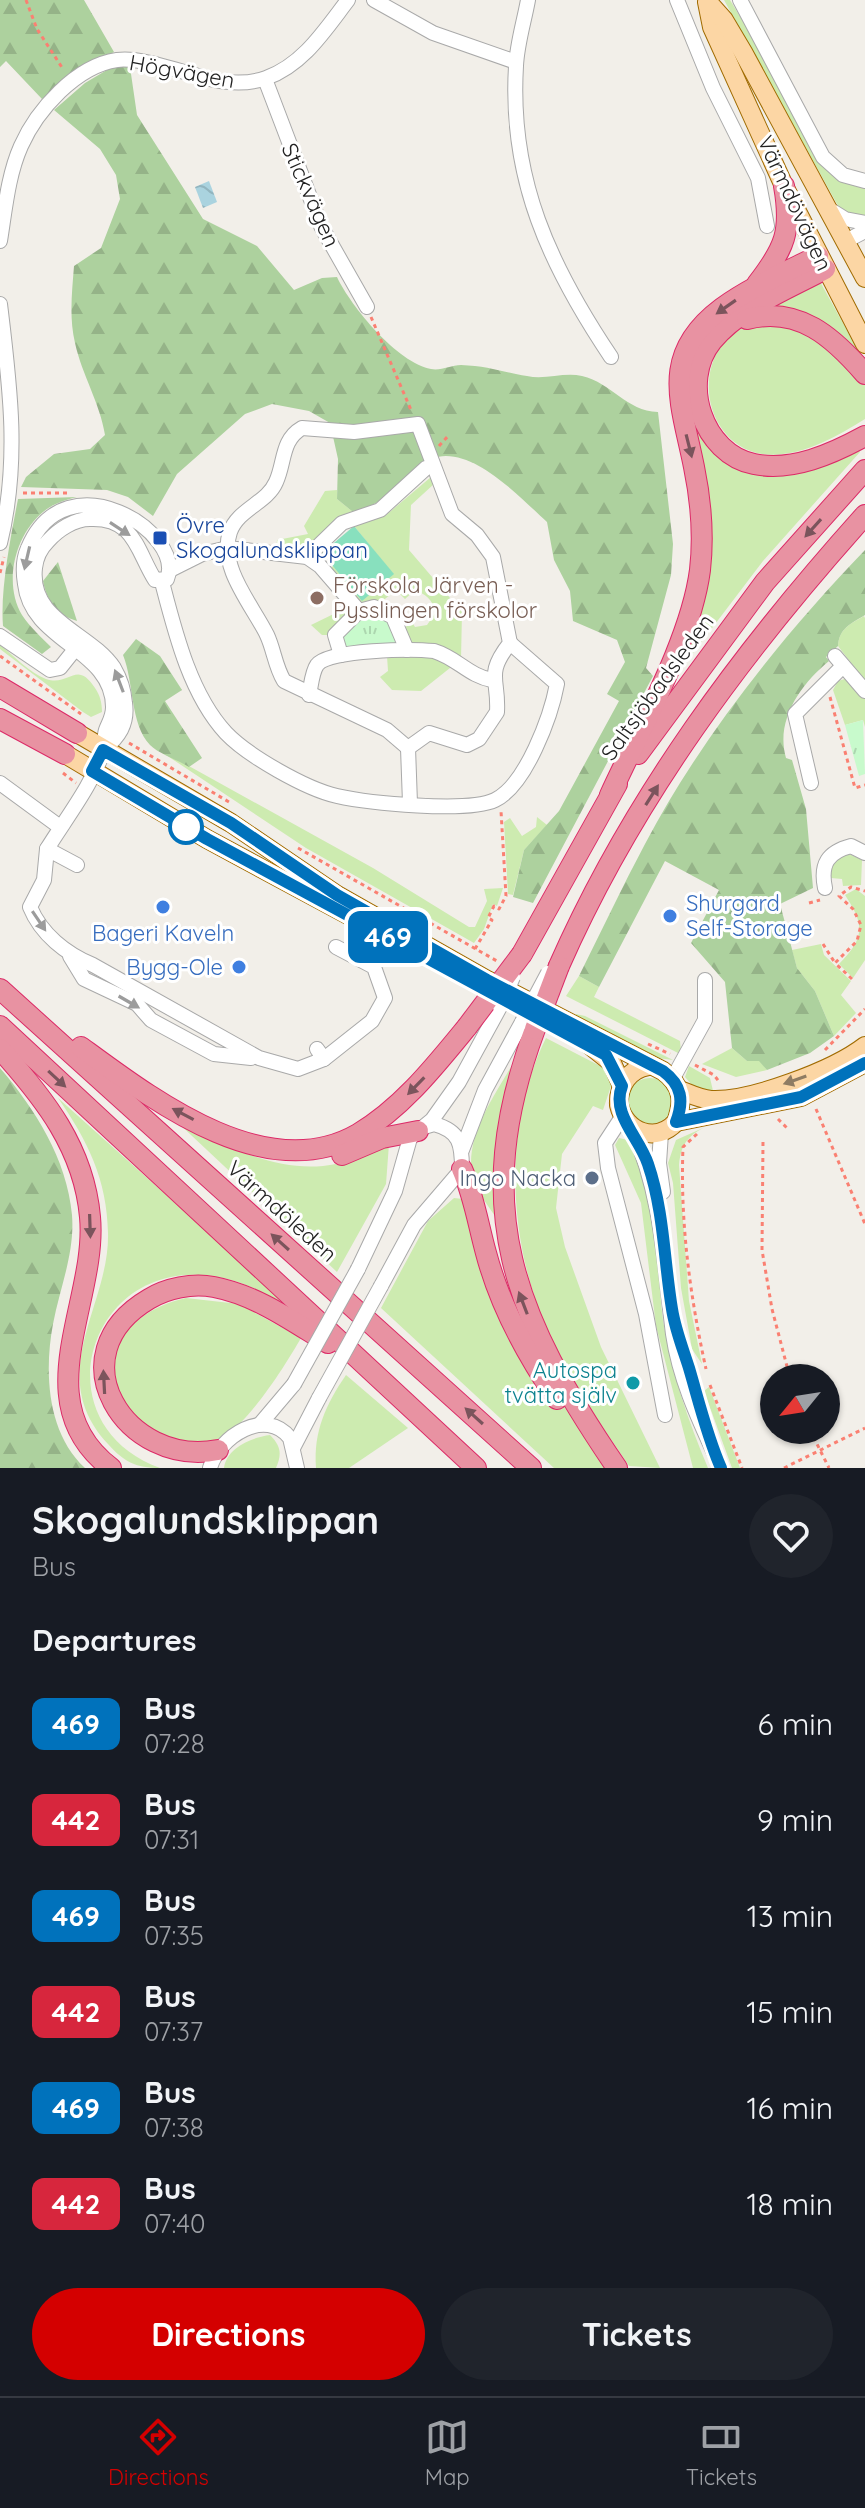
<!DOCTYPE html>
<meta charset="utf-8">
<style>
body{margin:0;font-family:Quicksand,sans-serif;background:#20242c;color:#f1f3f6;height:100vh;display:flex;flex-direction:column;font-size:30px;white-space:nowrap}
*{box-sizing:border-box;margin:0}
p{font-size:26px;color:#9ea1a6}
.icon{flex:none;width:44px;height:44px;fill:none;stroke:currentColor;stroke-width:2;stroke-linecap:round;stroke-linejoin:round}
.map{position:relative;height:1468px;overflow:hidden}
.side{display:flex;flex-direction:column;background:#171b24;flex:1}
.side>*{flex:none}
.badge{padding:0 16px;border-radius:12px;font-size:28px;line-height:52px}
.needle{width:52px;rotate:240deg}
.tools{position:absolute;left:760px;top:1364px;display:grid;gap:16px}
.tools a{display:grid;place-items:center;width:80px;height:80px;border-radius:50%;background:#171b24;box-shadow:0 2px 6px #0004;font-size:40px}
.map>.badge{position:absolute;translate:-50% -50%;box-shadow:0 0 0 4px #fff}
h2{padding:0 32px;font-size:30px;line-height:72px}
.round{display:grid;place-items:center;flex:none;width:84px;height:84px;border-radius:42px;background:#20242c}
.summary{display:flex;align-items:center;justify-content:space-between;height:136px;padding:0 32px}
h1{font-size:38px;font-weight:700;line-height:60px}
.primary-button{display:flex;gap:16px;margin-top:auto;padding:16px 32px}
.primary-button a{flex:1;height:92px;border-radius:48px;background:#d40000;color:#fff;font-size:32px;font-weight:700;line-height:92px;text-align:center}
.primary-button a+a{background:#20242c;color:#f1f3f6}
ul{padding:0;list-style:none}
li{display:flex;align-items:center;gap:24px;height:96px;padding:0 32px}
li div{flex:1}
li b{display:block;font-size:30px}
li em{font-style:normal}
li .badge{min-width:88px;font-weight:700;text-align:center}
.tab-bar{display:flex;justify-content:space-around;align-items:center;height:112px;border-top:2px solid #363941;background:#171b24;font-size:22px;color:#9ea1a6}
.tab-bar a{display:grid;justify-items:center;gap:4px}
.tab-bar .active{color:#d40000}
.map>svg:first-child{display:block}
.grass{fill:#cdebb0}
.forest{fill:url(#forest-firs)}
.park{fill:url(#park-tufts)}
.pitch{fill:#88e0be}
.water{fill:url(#water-waves)}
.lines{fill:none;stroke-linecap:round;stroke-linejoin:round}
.minor-casing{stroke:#a9a9a9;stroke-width:16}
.major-casing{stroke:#a06b00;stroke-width:20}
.highway-casing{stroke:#dc2a67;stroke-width:22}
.path{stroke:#fa8072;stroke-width:3;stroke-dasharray:4 4;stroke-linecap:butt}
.minor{stroke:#fff;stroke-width:14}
.major{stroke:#fcd6a4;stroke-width:18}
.highway{stroke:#e892a2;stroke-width:20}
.minor-bridge-casing{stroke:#a9a9a9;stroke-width:16;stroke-linecap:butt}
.highway-bridge-casing{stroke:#dc2a67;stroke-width:22;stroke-linecap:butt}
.minor-bridge{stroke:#fff;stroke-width:14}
.highway-bridge{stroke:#e892a2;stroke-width:20}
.oneway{fill:#7b545c}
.oneway2{fill:#9c9c9c}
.oneway3{fill:#8f7c63}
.line-casing{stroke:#fff;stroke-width:18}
.line{stroke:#0072bc;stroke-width:12}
.transit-dot{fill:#1a4fb4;stroke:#fff;stroke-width:3}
.education-dot{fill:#8d6e63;stroke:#fff;stroke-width:3}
.stop-dot{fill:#fff;stroke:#0072bc;stroke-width:4}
.shop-dot{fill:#3f7fe0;stroke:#fff;stroke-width:3}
.service-dot{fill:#5c6f8a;stroke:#fff;stroke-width:3}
.culture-dot{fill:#0f9aa8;stroke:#fff;stroke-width:3}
.labels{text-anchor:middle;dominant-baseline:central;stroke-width:6;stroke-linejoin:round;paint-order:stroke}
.street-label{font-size:22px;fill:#222;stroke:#fff}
.transit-label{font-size:22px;fill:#164399;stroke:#fff;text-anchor:start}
.education-label{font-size:22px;fill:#785e54;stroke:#fff;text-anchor:start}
.shop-label{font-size:22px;fill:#366cbe;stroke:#fff;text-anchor:start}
.service-label{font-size:22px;fill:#4e5e75;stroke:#fff;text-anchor:end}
.culture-label{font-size:22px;fill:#0d838f;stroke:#fff;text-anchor:end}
</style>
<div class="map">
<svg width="865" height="1468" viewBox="0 0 865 1468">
<defs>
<pattern id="forest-firs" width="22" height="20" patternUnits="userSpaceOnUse" patternTransform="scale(2)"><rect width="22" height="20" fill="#add19e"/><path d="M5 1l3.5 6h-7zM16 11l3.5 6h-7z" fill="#95b388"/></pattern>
<pattern id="park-tufts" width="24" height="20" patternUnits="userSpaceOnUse" patternTransform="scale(2)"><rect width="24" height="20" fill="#c8facc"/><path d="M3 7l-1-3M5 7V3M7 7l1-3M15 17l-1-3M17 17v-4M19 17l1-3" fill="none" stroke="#acd6af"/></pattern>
<pattern id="water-waves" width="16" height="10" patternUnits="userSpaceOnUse" patternTransform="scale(2)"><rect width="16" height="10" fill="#aad3df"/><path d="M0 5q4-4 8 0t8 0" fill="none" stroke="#92b5bf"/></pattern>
</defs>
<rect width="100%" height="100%" fill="#f2efe9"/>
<g class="grass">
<polygon points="724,0 730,0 837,178 865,189 865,218 842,211 837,204"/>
<polygon points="818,278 860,354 759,309"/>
<path d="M754,322l59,9 45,42 7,12v34c-29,18 -67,40 -103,35 -51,-8 -69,-74 -38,-112 8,-9 19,-14 30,-20z"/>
<path d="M688,416l19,31 31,22 120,-21 2,4 -97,109 -95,125c53,-114 53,-149 20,-270z"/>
<path d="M431,477l3,7 -23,21 -2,45 53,62 -1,47 -47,-11 -9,-19 5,-10 5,8 12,-2 9,-13c-3,-11 -11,-20 -22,-21l-9,8 -9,-9 -16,13 -20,4 -30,-37 3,-4 29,34 31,-26 -39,-48 31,-10z"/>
<polygon points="337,490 337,499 353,512 307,551 276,553 277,540 308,534 304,526 325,491"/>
<polygon points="350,606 353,610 328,635 322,635 311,625"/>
<path d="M864,616l1,2v63l-27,-35c1,-17 12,-22 26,-30z"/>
<path d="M0,645c14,11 30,28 46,34 24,8 30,-20 49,9 5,7 7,15 7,24l-11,5 -8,-5 -83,-63z"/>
<polygon points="429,654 455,664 421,691 392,690 380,677 388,671 387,656"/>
<polygon points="848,678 865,699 865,727 863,720 845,725 833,690 838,681"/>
<polygon points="151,745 373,868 469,927 475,927 487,901 484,889 503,888 497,906 493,904 484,929 474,943 306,848"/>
<polygon points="537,817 547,825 524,850 513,895 508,894 504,822 510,818 522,836 536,827"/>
<polygon points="847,853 862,860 861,885 843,886 842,879 831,878 830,861"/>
<path d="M856,889l9,7v64l-12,18 -14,-14c26,-26 26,-39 6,-69z"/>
<polygon points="821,944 824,955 851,981 841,995 856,1013 834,1036 815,991 797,968 792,950"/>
<polygon points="579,976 599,987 594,997 680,1041 681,1051 678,1053 566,996"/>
<polygon points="576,1014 585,1016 673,1060 650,1057 575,1019"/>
<path d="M546,1038l60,31 6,14 -9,27 -10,-4 -31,48 -6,54 9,39 36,100 59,121 -31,-2c-29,-44 -62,-88 -82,-136 -39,-90 -45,-203 -1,-292z"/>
<polygon points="732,1048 747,1061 759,1060 767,1070 736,1077 702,1064"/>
<path d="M516,1058l-19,161c-8,-12 -22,-30 -25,-44 -7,-42 25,-82 44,-117z"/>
<polygon points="689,1066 710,1078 714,1095 699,1093 685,1077"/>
<circle cx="650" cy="1101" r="23"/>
<path d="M58,1098l233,209c-23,-12 -48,-26 -73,-30 -129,-24 -181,146 -58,191 -24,0 -36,-6 -52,-24 -65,-70 2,-138 0,-211 -1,-53 -20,-92 -50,-135z"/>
<path d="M175,1120c44,23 96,51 148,46 23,-2 45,-13 66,-22l-3,40 -49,88z"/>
<path d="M712,1124c-21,9 -31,17 -33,41l10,136 13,63 -10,-15 -11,-61 -8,-105 -5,-20 8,-23z"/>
<path d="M619,1138l9,2c35,50 27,122 35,180 8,52 25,100 45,148h-15l-37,-142 -15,-123 -26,-58z"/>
<polygon points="454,1198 463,1199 489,1238 524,1326 606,1468 554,1468 381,1308 428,1221"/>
<path d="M186,1298l53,6 62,34c-18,31 -73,123 -116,111 -18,-4 -47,-27 -65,-37 -2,-15 -9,-37 -7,-51 6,-36 41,-56 73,-63z"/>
<path d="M346,1375l62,53 -59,40h-33c-3,-36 10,-64 30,-93z"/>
<polygon points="709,1387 740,1468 732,1468 704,1391"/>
<path d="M270,1435c11,11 12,19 6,33h-52c2,-20 29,-31 46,-33z"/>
</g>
<g class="forest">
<polygon points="0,0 84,0 114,52 82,69 42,99 6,61 0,67"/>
<path d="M112,67h18l7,48 66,104 54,27 37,44 28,-12 15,-1c14,30 61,86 94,92 10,2 20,-4 30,-4 27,1 42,7 66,11 18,4 37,-4 55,0 30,7 44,35 76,36l15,132 -2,31 -25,93 7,8 -120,227 -20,-6 11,-47 35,-39 60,-110 -12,-7 18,-32 -8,-22 -44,-19 -3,-30 -16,-31 -7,-38c-30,-27 -88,-92 -129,-55 -23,21 -34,37 -65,45l-16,-13 1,-40 -8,-36 -21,-12 -37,-7 -27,10 -68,60 -24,42 -25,-19 -21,-7 -86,-3 5,-10 28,-23 36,-5 15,-14c-5,-32 -23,-60 -30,-92 -6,-25 -3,-51 -1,-77l27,-18 19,-49 -4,-24 -16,-26 -46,-39 31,-27z"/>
<path d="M77,497c-12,3 -25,7 -34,15 -28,23 -40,71 -21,103 8,12 19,22 29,32l-9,7 -39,-28c-3,-36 8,-91 15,-127z"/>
<path d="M865,550v65c-15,9 -26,14 -27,31l-12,11 3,4c-28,23 -54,59 -43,97l6,2 14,49 7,79 -33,16 17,64 18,23 19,45 -24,17 -43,17 -8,-9h-12l-15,-13 -7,-66 -34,-39 28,-53 -54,-29 -66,126 -20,-11c22,-44 43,-89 66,-132 55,-105 138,-209 220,-294z"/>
<path d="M58,562l19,59c-20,-6 -30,-19 -34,-40z"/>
<path d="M136,639l24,17 22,34 -17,11 37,57 -13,9c-11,-7 -30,-13 -39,-22 -20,-21 -16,-63 -27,-90z"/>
<path d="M0,1068c35,41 67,91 72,147 3,38 -12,72 -19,109 -9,48 -6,109 32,144h-85z"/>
</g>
<g class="park">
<polygon points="371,613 384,613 400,647 347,652 342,640 346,630"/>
<polygon points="863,720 865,774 859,776 845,725"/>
</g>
<polygon class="pitch" points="354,526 394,574 362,601 322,553"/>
<polygon class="water" points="209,181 217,202 203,208 195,187"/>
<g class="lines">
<g class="minor-casing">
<g id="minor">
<polyline points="374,0 433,33 516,62"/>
<path d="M528,0c-4,22 -11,44 -12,66 -7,113 34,200 95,291"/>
<polyline points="677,0 713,88 758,178 767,226"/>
<polyline points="740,0 823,157 843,175 865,181"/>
<polyline points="265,79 321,226 367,307"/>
<polyline points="829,209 845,219 865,223"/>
<path d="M0,241c5,-31 8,-66 21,-95 16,-36 55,-80 96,-86 14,-2 28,2 42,5 34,8 71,26 107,13 37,-13 59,-48 82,-78"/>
<polyline points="846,241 865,231"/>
<path d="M0,304c10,82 20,158 0,239"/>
<path d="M418,424l34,90 25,21 16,22 17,86c-25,32 -11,35 -13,69l-18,27 -12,6 -38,-12 -21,15 -21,-18 -103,-49c-9,-15 -10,-31 -17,-46 -14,-29 -49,-68 -37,-103 8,-23 37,-29 46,-50 9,-19 5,-42 26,-54l52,4z"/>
<polyline points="307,557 342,523 380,510 426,468 433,466"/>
<polyline points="170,570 202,554 228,548 307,557 320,566 359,611"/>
<path d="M162,582c13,50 28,112 64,151 22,23 80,56 111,63 31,7 131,17 158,4 31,-15 56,-84 62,-116l-47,-41"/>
<polyline points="0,636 50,670 60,668 80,643"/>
<polyline points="341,655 335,635 359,611 374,607 393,617 407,650"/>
<polyline points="835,656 865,691"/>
<path d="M309,695c2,-9 3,-23 8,-30 12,-16 97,-16 117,-14 23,7 35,25 58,29"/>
<polyline points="408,748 410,803"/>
<polyline points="0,783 60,827"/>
<polyline points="811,783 795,714 843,666"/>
<path d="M47,849l-3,31 -14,27c11,27 36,47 63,58l166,93 39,11 26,-10 -7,-10"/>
<path d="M77,865l-30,-16c19,-31 47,-66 57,-101 1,-6 0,-12 2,-18 3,-8 7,-13 7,-23 0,-58 -82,-65 -88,-123 -2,-12 -2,-25 3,-36 38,-91 158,-15 139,31l-12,1c-18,-28 -20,-63 -65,-61 -16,0 -32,11 -42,22 -7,7 -12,17 -13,27 -6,53 55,64 79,100 6,10 10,23 11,35 3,21 -6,34 -22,47"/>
<path d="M825,888c-5,-24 3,-36 26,-42l14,7"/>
<polyline points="70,956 84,979 137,1004 151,1020 214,1054 251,1058"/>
<polyline points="324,1059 372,1021 385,998 374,967 336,947"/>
<polyline points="673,1078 705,1020 705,980"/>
<polyline points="622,1117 605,1143 608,1168 646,1314 665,1415"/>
<path d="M632,1128c30,67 32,135 41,206 7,48 28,90 48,134"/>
<polyline points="661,1133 659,1163 663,1192"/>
<polyline points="462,1150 485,1090 522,1022"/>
<polyline points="358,1269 395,1191 410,1138 432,1120 459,1082 500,1007"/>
<path d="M381,1286l33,-61 48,-56c0,-25 -2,-38 -28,-45l-10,3"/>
<polyline points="261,1423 294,1384"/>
<polyline points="293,1448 319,1398"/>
<path d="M210,1468c9,-32 56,-61 80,-30l7,30"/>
</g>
</g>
<g class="major-casing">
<g id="major">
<polyline points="707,2 712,27 784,186 865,344"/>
<polyline points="708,2 724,20 743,52 865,278"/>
<path d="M77,733l154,90 106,72 150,85 176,91c19,14 21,30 13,51 -20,22 -51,10 -57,-17 -1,-19 10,-36 29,-39"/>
<polyline points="65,754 207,839 350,916"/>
<polyline points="587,1043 612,1063 622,1086"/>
<path d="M680,1090c10,4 20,9 31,10 39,2 123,-30 154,-54"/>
<polyline points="676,1122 801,1097 865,1063"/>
</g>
</g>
<g class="highway-casing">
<g id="highway">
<path d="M825,269c-37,20 -86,39 -113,72 -33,41 -9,113 42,123 38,8 78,-10 111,-28"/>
<path d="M757,284c28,-36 35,-53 27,-98"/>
<path d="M747,319c52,-13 86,18 118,55"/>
<polyline points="0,687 77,733"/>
<polyline points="0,719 65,754"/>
<polyline points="638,754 765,582 865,470"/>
<path d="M610,795c30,-66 81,-155 90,-225 4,-35 1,-69 -6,-103 -13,-65 -35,-112 28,-159 29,-21 64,-36 96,-52"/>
<polyline points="522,954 617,784"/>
<path d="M559,966c74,-168 184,-315 306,-451"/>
<polyline points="0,989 531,1468"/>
<polyline points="0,1026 476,1468"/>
<path d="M535,1029c-67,180 -21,288 82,439"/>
<path d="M81,1047c71,52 185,140 277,87 44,-26 77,-68 109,-107"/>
<path d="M0,1049c44,49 84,99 90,168 8,84 -66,185 21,251"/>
<polyline points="342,1155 382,1138 418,1131"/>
<path d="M462,1169c12,27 16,55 24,84 14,53 40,101 71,146"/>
<path d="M218,1450c-92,18 -164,-95 -69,-151 18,-11 43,-16 65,-12 42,8 78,34 114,56"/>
</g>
</g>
<g class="path">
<polyline points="26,0 37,29 63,69"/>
<polyline points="371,317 411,410"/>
<polyline points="439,446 449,435"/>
<polyline points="23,493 67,493"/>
<polyline points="0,573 4,557"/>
<polyline points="0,656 81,714"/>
<polyline points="830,697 855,788 865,785"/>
<polyline points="129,743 229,802"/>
<polyline points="63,773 76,783"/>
<polyline points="298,848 497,961"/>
<polyline points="809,903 820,900"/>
<polyline points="823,944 835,963"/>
<polyline points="475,949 492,920 488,918 494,906 499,909 506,896 501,811"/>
<polyline points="852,979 835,963 857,941 861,925 853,909 839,896 851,887 865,891"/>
<polyline points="648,1044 670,1054"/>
<polyline points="825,1050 865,1009"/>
<polyline points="695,1065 714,1075 720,1083"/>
<polyline points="816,1109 865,1224"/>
<polyline points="778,1119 787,1128 789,1126"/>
<path d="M697,1134l-14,13c-3,76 7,149 23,222"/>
<polyline points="763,1142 762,1250 772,1309 790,1378"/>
<polyline points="710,1385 742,1468"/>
<polyline points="810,1430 829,1468"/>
<polyline points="784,1468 865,1428"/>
</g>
<use href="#minor" class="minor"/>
<use href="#major" class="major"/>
<use href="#highway" class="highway"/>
<g class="minor-bridge-casing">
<g id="minor-bridge">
<polyline points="500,1007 513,977"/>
<polyline points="522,1022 548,973"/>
<polyline points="294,1384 358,1269"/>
<polyline points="319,1398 381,1286"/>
</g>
</g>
<g class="highway-bridge-casing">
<g id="highway-bridge">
<polyline points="467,1027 522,954"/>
<polyline points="535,1029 559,966"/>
</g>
</g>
<use href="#minor-bridge" class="minor-bridge"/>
<use href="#highway-bridge" class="highway-bridge"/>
</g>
<defs><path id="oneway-solid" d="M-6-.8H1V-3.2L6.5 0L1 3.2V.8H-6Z" transform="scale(2)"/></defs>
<g class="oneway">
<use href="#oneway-solid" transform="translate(726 307) rotate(145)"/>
<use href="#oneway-solid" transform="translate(689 446) rotate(76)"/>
<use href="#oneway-solid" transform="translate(813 528) rotate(132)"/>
<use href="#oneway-solid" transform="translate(652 795) rotate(-58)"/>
<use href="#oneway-solid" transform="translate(57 1079) rotate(43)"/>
<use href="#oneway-solid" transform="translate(416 1086) rotate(134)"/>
<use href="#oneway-solid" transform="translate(183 1114) rotate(-152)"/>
<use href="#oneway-solid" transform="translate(90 1226) rotate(88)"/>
<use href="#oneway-solid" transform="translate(280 1242) rotate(-138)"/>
<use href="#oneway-solid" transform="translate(523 1303) rotate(-111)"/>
<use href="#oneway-solid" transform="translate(104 1382) rotate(-93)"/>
<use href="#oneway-solid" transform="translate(474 1416) rotate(-138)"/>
</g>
<g class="oneway2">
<use href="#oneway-solid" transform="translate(120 529) rotate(33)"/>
<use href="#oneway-solid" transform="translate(27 558) rotate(103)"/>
<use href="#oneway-solid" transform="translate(119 681) rotate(-111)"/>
<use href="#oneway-solid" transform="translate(39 921) rotate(56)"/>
<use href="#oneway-solid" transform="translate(129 1002) rotate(30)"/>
</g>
<use class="oneway3" href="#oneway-solid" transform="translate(795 1080) rotate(161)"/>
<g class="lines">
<g class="line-casing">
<path id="line" d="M721,1468c-14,-32 -22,-66 -32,-100 -6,-19 -14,-39 -17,-59 -8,-48 -8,-98 -24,-145 -9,-27 -37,-50 -26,-78l-16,-31 -399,-216 -115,-68 11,-21 128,73 106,72 150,85 176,91c19,14 21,30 13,51l125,-25 64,-34"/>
</g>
<use href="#line" class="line"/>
</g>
<rect class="transit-dot" x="152" y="530" width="16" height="16" rx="4"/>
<circle class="education-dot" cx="317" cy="598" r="8"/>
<circle class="stop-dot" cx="186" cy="827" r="16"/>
<g class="shop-dot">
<circle cx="163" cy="907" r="8"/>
<circle cx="670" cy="916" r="8"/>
<circle cx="239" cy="967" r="8"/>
</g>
<circle class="service-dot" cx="592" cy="1178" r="8"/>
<circle class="culture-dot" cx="633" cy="1383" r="8"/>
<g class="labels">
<g class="street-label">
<text transform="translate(182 71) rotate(10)">Högvägen</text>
<text transform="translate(311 195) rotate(66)">Stickvägen</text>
<text transform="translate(795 203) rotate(65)">Värmdövägen</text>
<text transform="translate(657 687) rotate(-54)">Saltsjöbadsleden</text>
<text transform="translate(282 1211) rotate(42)">Värmdöleden</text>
</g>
<g class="transit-label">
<text x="176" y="525">Övre<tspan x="176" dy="25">Skogalundsklippan</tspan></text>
</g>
<g class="education-label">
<text x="333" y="585">Förskola Järven -<tspan x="333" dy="25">Pysslingen förskolor</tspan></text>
</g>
<g class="shop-label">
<text x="686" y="903">Shurgard<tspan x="686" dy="25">Self-Storage</tspan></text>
<text x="163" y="933" text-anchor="middle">Bageri Kaveln</text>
<text x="223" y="967" text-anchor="end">Bygg-Ole</text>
</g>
<g class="service-label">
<text x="576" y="1178">Ingo Nacka</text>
</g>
<g class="culture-label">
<text x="617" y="1370">Autospa<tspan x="617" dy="25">tvätta själv</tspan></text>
</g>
</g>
</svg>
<div class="tools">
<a><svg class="needle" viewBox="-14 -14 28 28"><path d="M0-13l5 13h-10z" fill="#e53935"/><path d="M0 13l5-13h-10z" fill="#9ea1a6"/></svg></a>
</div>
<b class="badge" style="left:388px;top:937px;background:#0072bc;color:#fff">469</b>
</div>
<section class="side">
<div class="summary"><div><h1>Skogalundsklippan</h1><p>Bus</p></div><a class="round"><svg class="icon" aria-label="heart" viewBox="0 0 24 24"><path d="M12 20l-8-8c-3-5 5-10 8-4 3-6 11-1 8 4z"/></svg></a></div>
<h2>Departures</h2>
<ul>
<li><span class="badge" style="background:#0072bc;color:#fff">469</span><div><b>Bus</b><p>07:28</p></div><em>6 min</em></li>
<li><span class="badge" style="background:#d7263d;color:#fff">442</span><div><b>Bus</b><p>07:31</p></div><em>9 min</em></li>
<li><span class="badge" style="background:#0072bc;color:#fff">469</span><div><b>Bus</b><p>07:35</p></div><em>13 min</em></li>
<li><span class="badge" style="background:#d7263d;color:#fff">442</span><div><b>Bus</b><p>07:37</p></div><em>15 min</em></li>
<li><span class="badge" style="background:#0072bc;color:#fff">469</span><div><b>Bus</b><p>07:38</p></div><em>16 min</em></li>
<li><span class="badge" style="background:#d7263d;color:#fff">442</span><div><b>Bus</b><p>07:40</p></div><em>18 min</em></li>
</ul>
<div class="primary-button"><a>Directions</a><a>Tickets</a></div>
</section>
<nav class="tab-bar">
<a class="active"><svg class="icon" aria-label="directions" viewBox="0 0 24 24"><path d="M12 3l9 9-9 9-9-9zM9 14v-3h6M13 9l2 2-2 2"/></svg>Directions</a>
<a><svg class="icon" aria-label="map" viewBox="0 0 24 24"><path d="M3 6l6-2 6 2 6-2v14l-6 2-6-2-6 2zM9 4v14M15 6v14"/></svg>Map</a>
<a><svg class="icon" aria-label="tickets" viewBox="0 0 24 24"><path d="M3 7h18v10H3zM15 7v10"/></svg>Tickets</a>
</nav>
